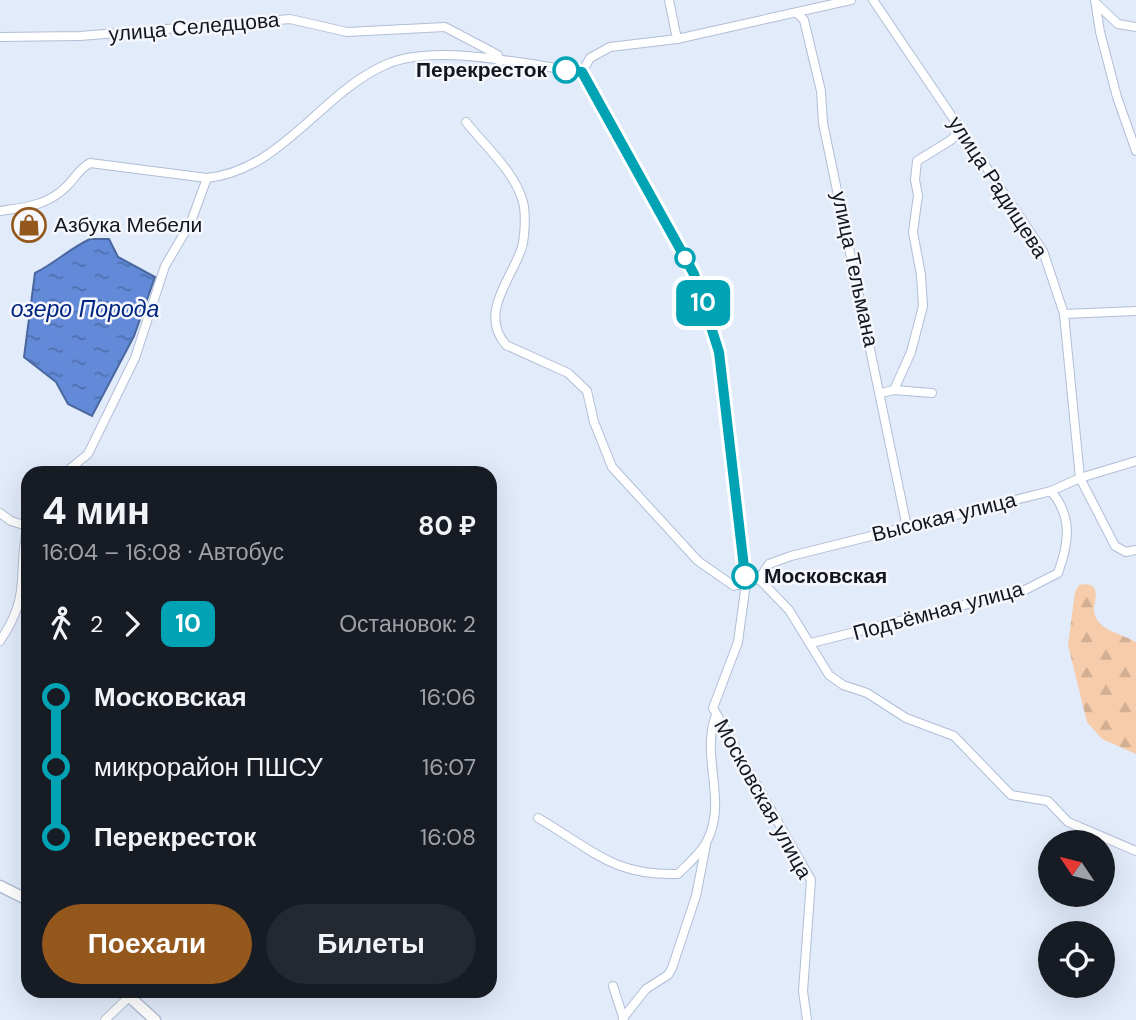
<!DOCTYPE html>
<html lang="ru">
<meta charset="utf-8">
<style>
body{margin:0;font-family:"DM Sans",sans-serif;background:#242831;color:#f1f3f6;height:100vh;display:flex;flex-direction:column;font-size:26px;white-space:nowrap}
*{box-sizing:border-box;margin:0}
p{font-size:23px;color:#9ea1a6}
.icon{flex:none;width:38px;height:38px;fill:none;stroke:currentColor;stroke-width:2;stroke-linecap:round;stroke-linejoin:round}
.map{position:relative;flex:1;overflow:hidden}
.details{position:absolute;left:21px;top:466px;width:476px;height:532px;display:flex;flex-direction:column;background:#171b24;border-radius:21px;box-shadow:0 7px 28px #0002}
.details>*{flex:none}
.badge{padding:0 14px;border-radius:10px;font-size:24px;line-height:46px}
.needle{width:46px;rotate:305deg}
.buttons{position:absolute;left:1038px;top:830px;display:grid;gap:14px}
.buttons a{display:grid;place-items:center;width:77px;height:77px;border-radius:50%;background:#171b24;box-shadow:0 7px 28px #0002;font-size:35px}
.map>.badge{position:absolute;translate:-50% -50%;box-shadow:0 0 0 4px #fff}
.legs{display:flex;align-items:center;gap:10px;height:77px;padding:0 21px;font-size:23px}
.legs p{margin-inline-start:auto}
.head{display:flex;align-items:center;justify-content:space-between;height:119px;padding:0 21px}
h1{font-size:38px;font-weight:700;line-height:52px}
.button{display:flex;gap:14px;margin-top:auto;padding:14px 21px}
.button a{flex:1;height:80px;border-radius:42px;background:#95581c;color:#fff;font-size:28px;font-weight:700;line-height:80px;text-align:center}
.button a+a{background:#242831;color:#f1f3f6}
ul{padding:0 21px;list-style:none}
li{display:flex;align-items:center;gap:24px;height:70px;font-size:26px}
li i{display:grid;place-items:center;width:10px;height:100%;margin:0 9px;background:currentColor}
li i::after{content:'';width:18px;height:18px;margin:-9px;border:5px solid;border-radius:50%;background:#171b24}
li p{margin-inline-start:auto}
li:first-child i{background:linear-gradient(#0000 50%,currentColor 0)}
li:last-child i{background:linear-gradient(currentColor 50%,#0000 0)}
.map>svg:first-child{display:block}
.forest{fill:url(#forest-firs)}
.water{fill:url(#water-ripples);stroke:#4a67a0;stroke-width:2}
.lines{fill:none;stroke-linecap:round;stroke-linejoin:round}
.minor-casing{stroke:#b0bed7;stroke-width:10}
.major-casing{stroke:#b0bed7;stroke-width:13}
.minor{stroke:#fff;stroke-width:8}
.major{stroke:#fff;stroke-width:10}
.line-1-casing{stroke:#fff;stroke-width:16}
.line-1{stroke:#00a3b4;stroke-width:10}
.stop-1-dot{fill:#fff;stroke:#00a3b4;stroke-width:3.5}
.labels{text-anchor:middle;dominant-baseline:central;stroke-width:5;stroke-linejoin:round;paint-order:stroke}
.street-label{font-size:21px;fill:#12161f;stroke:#f5f7fd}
.stop-label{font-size:21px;font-weight:bold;fill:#12161f;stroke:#f5f7fd;text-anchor:end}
.poi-label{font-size:21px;fill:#12161f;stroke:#f5f7fd;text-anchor:start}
.water-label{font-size:23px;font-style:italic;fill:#002580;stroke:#f5f7fd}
</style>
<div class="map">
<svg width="1136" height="1020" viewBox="0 0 1136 1020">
<defs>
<pattern id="forest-firs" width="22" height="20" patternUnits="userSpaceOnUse" patternTransform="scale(1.75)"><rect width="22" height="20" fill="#f6ccaa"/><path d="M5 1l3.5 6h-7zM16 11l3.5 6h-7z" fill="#d2ae92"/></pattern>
<pattern id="water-ripples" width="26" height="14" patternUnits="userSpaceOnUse" patternTransform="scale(1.75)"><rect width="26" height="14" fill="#628ad8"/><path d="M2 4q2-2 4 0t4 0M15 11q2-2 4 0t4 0" fill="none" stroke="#4f70af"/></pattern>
</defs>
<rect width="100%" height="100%" fill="#e2ebfa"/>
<path class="forest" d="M1086,584l7,2c5,8 2,13 1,22 -1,22 27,25 42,34v112l-34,-15 -15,-17 -19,-77 7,-53 4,-7z"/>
<path class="water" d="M90,239h19l9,18 37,20 -21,59 -42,80 -24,-12 -12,-22 -32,-25 11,-84c20,-10 34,-24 55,-34z"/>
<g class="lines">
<g class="minor-casing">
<g id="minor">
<polyline points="669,0 677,39"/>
<polyline points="873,0 1043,251 1064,314 1080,478 1115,546 1126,552 1136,550"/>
<polyline points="1095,0 1100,32 1117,97 1136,151"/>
<polyline points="1098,5 1118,24 1136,27"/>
<polyline points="797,13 804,20 821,91 823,123 907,527"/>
<polyline points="0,37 80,36 290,19 347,32 445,27 498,55 500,62"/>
<polyline points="582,72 694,274 719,352 746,583 738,642 713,708 811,880 803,991 807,1020"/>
<polyline points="582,72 590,58 610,47 677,39 851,0"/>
<path d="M466,122c19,24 49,50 57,80 3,11 2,38 -2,48 -11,31 -42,64 -15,95l62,28 19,18 7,31 18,45 86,94 36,25 25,-7 30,31 40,65 14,10 24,8 39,25 48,18 57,59 37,6 20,21 68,29"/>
<path d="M0,211c26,-4 47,-5 67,-25 8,-8 12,-17 23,-23l117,15c75,-8 113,-84 178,-113 51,-23 142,0 197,7"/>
<polyline points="1064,314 1136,311"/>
<polyline points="894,390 911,352 923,306 921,275 913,232 918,195 915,180 917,161 951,140 961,129"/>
<polyline points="881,393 894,390 932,393"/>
<polyline points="66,472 88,454 135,358 165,266 191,222 207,178"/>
<polyline points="0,513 11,521 27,526 28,530"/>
<polyline points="759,579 769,564 791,556 1051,491 1080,478 1136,461"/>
<path d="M0,641c33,-48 16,-68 28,-117"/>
<path d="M811,643l214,-53 33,-17c11,-30 15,-56 -7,-82"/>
<path d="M538,818c54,31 74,58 140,56 10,-10 23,-21 29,-33 21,-41 -7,-85 9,-126"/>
<polyline points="613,986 624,1020"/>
<polyline points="623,1018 646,989 668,975 672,968 696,896 706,845"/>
<polyline points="105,1020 129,997"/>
</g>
</g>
<g class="major-casing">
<g id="major">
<polyline points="0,886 28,900"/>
<polyline points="122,990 155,1020"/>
</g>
</g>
<use href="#minor" class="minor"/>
<use href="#major" class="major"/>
</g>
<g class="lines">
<g class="line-1-casing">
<polyline id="line-1" points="566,70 582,72 694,274 719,352 745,576"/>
</g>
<use href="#line-1" class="line-1"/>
</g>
<defs>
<g id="shop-ring" transform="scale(1.75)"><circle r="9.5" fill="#f5f7fd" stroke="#95581c" stroke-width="1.5"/><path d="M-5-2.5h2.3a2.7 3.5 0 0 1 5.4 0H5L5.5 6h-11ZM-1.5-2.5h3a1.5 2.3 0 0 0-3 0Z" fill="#95581c"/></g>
</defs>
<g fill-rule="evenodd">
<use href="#shop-ring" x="29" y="225"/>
</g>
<g class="stop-1-dot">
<circle cx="566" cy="70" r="12"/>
<circle cx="685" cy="258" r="9"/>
<circle cx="745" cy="576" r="12"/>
</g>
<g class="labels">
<g class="street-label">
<text transform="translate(194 27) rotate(-5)">улица Селедцова</text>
<text transform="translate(998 187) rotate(57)">улица Радищева</text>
<text transform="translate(855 269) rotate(78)">улица Тельмана</text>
<text transform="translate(944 517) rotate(-14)">Высокая улица</text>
<text transform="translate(938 611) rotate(-15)">Подъёмная улица</text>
<text transform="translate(763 799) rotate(61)">Московская улица</text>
</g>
<g class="stop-label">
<text x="547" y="70">Перекресток</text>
<text x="764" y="576" text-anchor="start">Московская</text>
</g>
<g class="poi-label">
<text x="54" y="225">Азбука Мебели</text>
</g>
<g class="water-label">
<text x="85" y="309">озеро Порода</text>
</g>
</g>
</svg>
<div class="buttons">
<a><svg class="needle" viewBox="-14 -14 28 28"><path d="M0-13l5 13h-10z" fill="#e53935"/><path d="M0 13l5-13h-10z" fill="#9ea1a6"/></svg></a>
<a><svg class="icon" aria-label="locate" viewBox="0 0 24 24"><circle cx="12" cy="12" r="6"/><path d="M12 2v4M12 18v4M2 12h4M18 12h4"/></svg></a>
</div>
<b class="badge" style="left:703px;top:303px;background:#00a3b4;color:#fff">10</b>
<section class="details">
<div class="head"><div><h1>4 мин</h1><p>16:04 – 16:08 · Автобус</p></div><b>80 ₽</b></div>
<div class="legs"><svg class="icon" aria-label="walk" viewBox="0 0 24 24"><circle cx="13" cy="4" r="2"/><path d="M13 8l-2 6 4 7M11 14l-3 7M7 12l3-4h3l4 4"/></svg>2<svg class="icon" aria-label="forward" viewBox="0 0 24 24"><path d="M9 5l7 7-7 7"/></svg><b class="badge" style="background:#00a3b4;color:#fff">10</b><p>Остановок: 2</p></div>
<ul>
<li><i style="color:#00a3b4"></i><b>Московская</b><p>16:06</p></li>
<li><i style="color:#00a3b4"></i><span>микрорайон ПШСУ</span><p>16:07</p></li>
<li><i style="color:#00a3b4"></i><b>Перекресток</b><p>16:08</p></li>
</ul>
<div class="button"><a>Поехали</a><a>Билеты</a></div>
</section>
</div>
